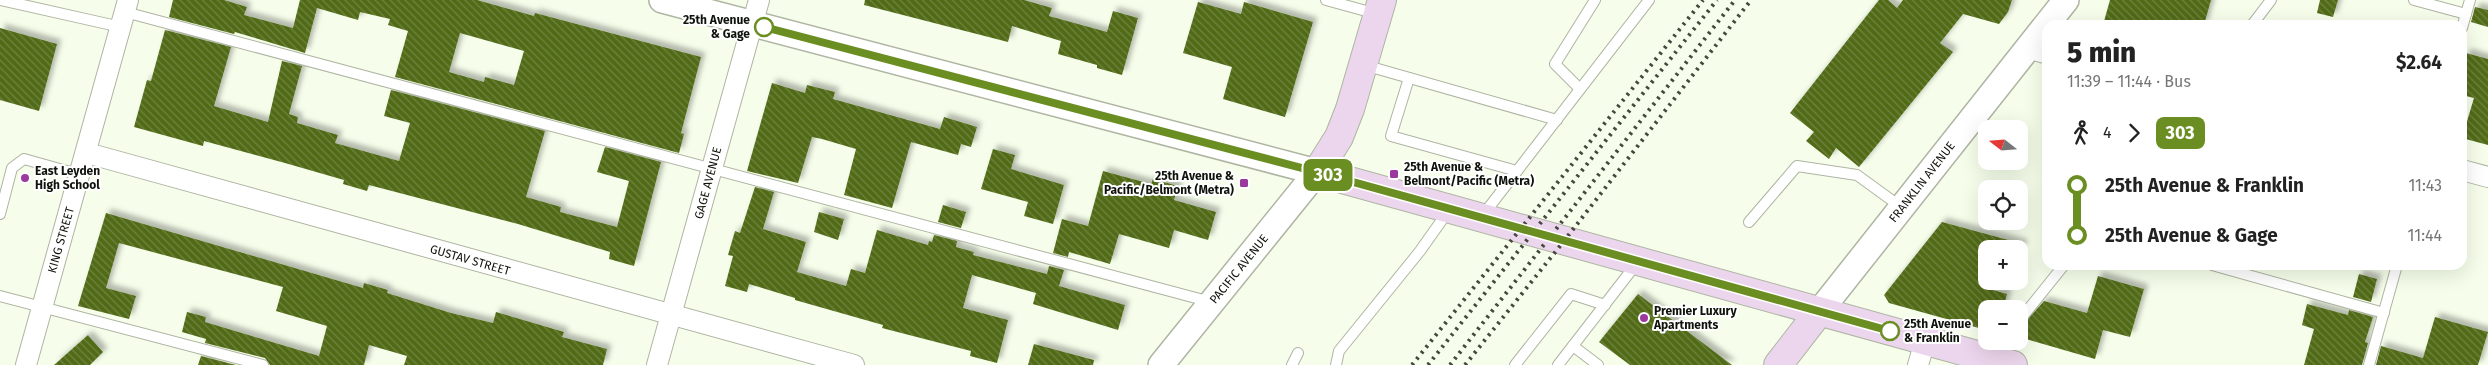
<!DOCTYPE html>
<meta charset="utf-8">
<style>
body{margin:0;font-family:"Fira Sans",sans-serif;background:#f2f2f2;color:#222;height:100vh;display:flex;flex-direction:column;font-size:19px;white-space:nowrap}
*{box-sizing:border-box;margin:0}
p{font-size:16px;color:#767676}
.icon{flex:none;width:28px;height:28px;fill:none;stroke:currentColor;stroke-width:2;stroke-linecap:round;stroke-linejoin:round}
.map{position:relative;flex:1;overflow:hidden}
.sheet{position:absolute;left:2042px;top:20px;width:425px;height:250px;display:flex;flex-direction:column;background:#fff;border-radius:15px;box-shadow:0 5px 20px #0002}
.sheet>*{flex:none}
.badge{padding:0 10px;border-radius:8px;font-size:18px;line-height:32px}
.needle{width:32px;rotate:287deg}
.controls{position:absolute;left:1978px;top:120px;display:grid;gap:10px}
.controls a{display:grid;place-items:center;width:50px;height:50px;border-radius:10px;background:#fff;box-shadow:0 5px 20px #0002;font-size:25px}
.map>.badge{position:absolute;translate:-50% -50%;box-shadow:0 0 0 2px #fff}
.legs{display:flex;align-items:center;gap:8px;height:55px;padding:0 25px;font-size:16px}
.legs p{margin-inline-start:auto}
.head{display:flex;align-items:center;justify-content:space-between;height:85px;padding:0 25px}
h1{font-size:28px;font-weight:800;line-height:38px}
ul{padding:0 25px;list-style:none}
li{display:flex;align-items:center;gap:18px;height:50px;font-size:19px}
li i{display:grid;place-items:center;width:8px;height:100%;margin:0 6px;background:currentColor}
li i::after{content:'';width:12px;height:12px;margin:-6px;border:4px solid;border-radius:50%;background:#fff}
li p{margin-inline-start:auto}
li:first-child i{background:linear-gradient(#0000 50%,currentColor 0)}
li:last-child i{background:linear-gradient(currentColor 50%,#0000 0)}
.map>svg:first-child{display:block}
.building{fill:url(#building-back-hatch);fill-rule:evenodd;filter:url(#shadow)}
.lines{fill:none;stroke-linecap:round;stroke-linejoin:round}
.service-casing{stroke:#aeb5a3;stroke-width:12}
.minor-casing{stroke:#aeb5a3;stroke-width:22}
.tertiary-casing{stroke:#aeb5a3;stroke-width:28}
.secondary-casing{stroke:#aeb5a3;stroke-width:30}
.service{stroke:#fff;stroke-width:10}
.minor{stroke:#fff;stroke-width:20}
.tertiary{stroke:#fff;stroke-width:25}
.secondary{stroke:#ecd6ed;stroke-width:28}
.rail{stroke:#44483e;stroke-width:4;stroke-dasharray:2.5 5;stroke-linecap:butt}
.line-1-casing{stroke:#fff;stroke-width:11}
.line-1{stroke:#6b8e23;stroke-width:8}
.stop-1-dot{fill:#fff;stroke:#6b8e23;stroke-width:2.5}
.poi-dot{fill:#9c399f;stroke:#fff;stroke-width:2}
.labels{text-anchor:middle;dominant-baseline:central;stroke-width:4;stroke-linejoin:round;paint-order:stroke}
.stop-label{font-size:12px;font-weight:bold;fill:#10130c;stroke:#fff;text-anchor:end}
.poi-label{font-size:12px;font-weight:bold;fill:#10130c;stroke:#fff;text-anchor:start}
.street-label{font-size:12px;fill:#10130c;stroke:#fff}
</style>
<div class="map">
<svg width="2488" height="365" viewBox="0 0 2488 365">
<defs>
<pattern id="building-back-hatch" width="6" height="6" patternUnits="userSpaceOnUse" patternTransform="scale(1.25)"><rect width="6" height="6" fill="#516b16"/><path d="M-1 5l2 2M0 0l6 6M5-1l2 2" fill="none" stroke="#708246"/></pattern>
<filter id="shadow"><feDropShadow dx="4.5" dy="-4.5" stdDeviation="2.5" flood-color="#0004"/></filter>
</defs>
<rect width="100%" height="100%" fill="#f6feeb"/>
<g class="building">
<path d="M173,0h51l23,7 -3,8 49,13 7,-28h177l57,16 1,-3 166,44 -20,76 3,1 -5,19 -284,-76 13,-46 -20,-6 2,-6 -30,-7 -2,8 -41,-12 -12,45 -70,-21 -1,2 -65,-17zM460,33l64,18 -10,34 -29,-8 -1,5 -35,-10z"/>
<polygon points="865,0 1024,0 1052,8 1049,16 1107,32 1113,11 1138,18 1122,75 1097,68 1097,65 1058,54 1061,41 1012,26 1008,42 864,5"/>
<polygon points="1879,0 1888,0 1897,8 1903,0 2012,0 2008,12 1999,24 1963,14 1940,43 1953,52 1859,167 1836,148 1829,159 1806,141 1814,132 1790,113"/>
<polygon points="2110,0 2211,0 2204,25 2103,25"/>
<polygon points="2320,0 2338,0 2333,17 2317,13"/>
<polygon points="1198,2 1241,14 1244,2 1313,22 1285,117 1223,99 1232,67 1183,53"/>
<polygon points="2475,7 2488,10 2488,27 2471,22"/>
<polygon points="0,28 57,44 39,111 0,100"/>
<polygon points="165,30 231,47 214,106 268,122 282,61 302,66 289,114 298,117 297,123 338,135 335,143 399,161 410,123 384,116 391,90 545,131 526,197 561,207 560,212 617,227 629,181 597,172 605,147 661,162 634,266 609,259 610,252 518,224 369,185 367,191 343,184 344,180 285,163 204,141 203,146 134,127 147,80 151,81"/>
<polygon points="2466,53 2488,59 2488,145 2462,138 2474,98 2462,95 2462,67"/>
<polygon points="772,83 805,93 807,85 835,92 833,99 940,129 944,117 977,127 971,147 961,144 958,155 911,142 892,208 844,195 856,149 822,139 812,137 798,183 747,171"/>
<polygon points="993,149 1015,155 1011,169 1064,185 1053,224 1024,216 1028,202 981,189"/>
<polygon points="1103,171 1151,184 1153,179 1178,186 1174,200 1216,212 1208,240 1174,230 1169,248 1119,234 1110,264 1069,252 1068,257 1053,253 1062,219 1088,226"/>
<polygon points="755,187 774,192 763,229 806,242 797,272 846,286 851,269 865,273 877,230 928,245 929,241 932,242 934,235 957,241 956,247 974,252 973,255 1047,274 1049,266 1064,270 1059,286 1125,305 1118,330 1033,304 1036,293 972,275 963,308 1008,320 997,363 970,356 971,351 882,328 883,325 795,300 795,298 749,284 747,292 725,286 733,256 728,255 735,231 740,233"/>
<polygon points="943,205 966,212 961,228 938,222"/>
<polygon points="819,212 844,219 838,240 814,232"/>
<polygon points="106,213 363,288 364,283 388,290 387,293 451,313 493,323 496,312 564,332 562,337 607,349 603,365 404,365 407,356 369,345 364,365 270,365 265,358 205,343 206,339 182,332 187,312 206,317 205,322 319,356 327,326 276,311 283,287 119,243 106,288 136,296 129,319 78,306"/>
<polygon points="1942,222 2023,244 2022,249 1986,249 1986,288 2007,294 2003,309 1986,309 1986,330 1889,303 1884,295"/>
<polygon points="2359,274 2377,279 2371,302 2353,297"/>
<polygon points="2098,276 2144,289 2130,337 2103,330 2095,359 2019,337 2019,329 2044,301 2087,313"/>
<polygon points="1638,294 1732,365 1630,365 1599,342"/>
<polygon points="2307,304 2348,315 2349,310 2373,317 2365,342 2368,343 2362,365 2304,365 2314,329 2302,325"/>
<polygon points="2435,317 2488,332 2478,365 2376,365 2381,346 2423,358"/>
<polygon points="88,335 103,352 90,365 54,365"/>
<polygon points="1034,344 1094,360 1093,365 1028,365"/>
<polygon points="201,356 236,365 198,365"/>
</g>
<g class="lines">
<g class="service-casing">
<g id="service">
<polyline points="1,0 121,27"/>
<polyline points="1326,0 1377,14"/>
<polyline points="2414,0 2466,14"/>
<polyline points="125,12 1211,302"/>
<polyline points="2252,25 2271,0"/>
<polyline points="2462,28 2470,0"/>
<polyline points="1364,65 1557,120"/>
<polyline points="1409,78 1391,136 1517,171"/>
<polyline points="1580,89 1555,64 1595,0"/>
<polyline points="0,214 12,168 24,159 81,175"/>
<polyline points="1483,215 1649,0"/>
<polyline points="1749,222 1797,166 1857,175 1901,207"/>
<polyline points="2212,265 2384,313"/>
<polyline points="0,296 263,365"/>
<polyline points="2019,321 2064,265"/>
<polyline points="1573,346 1598,365"/>
<polyline points="1991,356 2003,341"/>
<polyline points="1292,365 1298,353"/>
<polyline points="1336,365 1339,351 1420,251 1449,210"/>
<polyline points="1515,365 1571,294 1605,305"/>
<polyline points="1558,365 1637,263"/>
<polyline points="2369,365 2397,265"/>
</g>
</g>
<g class="minor-casing">
<g id="minor">
<polyline points="2028,48 2048,54"/>
<polyline points="87,153 854,365"/>
<polyline points="2462,170 2488,177"/>
<polyline points="26,365 128,0"/>
<polyline points="657,365 759,0"/>
<polyline points="1918,365 1925,341"/>
</g>
</g>
<g class="tertiary-casing">
<g id="tertiary">
<polyline points="662,0 1317,172 1161,365"/>
<polyline points="1819,312 2066,0"/>
</g>
</g>
<g class="secondary-casing">
<g id="secondary">
<polyline points="1382,0 1350,109 1339,137 1317,172 2013,365"/>
<polyline points="1778,365 1819,312"/>
</g>
</g>
<use href="#service" class="service"/>
<use href="#minor" class="minor"/>
<use href="#tertiary" class="tertiary"/>
<use href="#secondary" class="secondary"/>
<g class="rail">
<polyline points="1412,365 1703,0"/>
<polyline points="1428,365 1717,0"/>
<polyline points="1450,365 1735,0"/>
<polyline points="1465,365 1564,241 1751,0"/>
</g>
</g>
<g class="lines">
<g class="line-1-casing">
<polyline id="line-1" points="764,27 1317,172 1890,331"/>
</g>
<use href="#line-1" class="line-1"/>
</g>
<g class="stop-1-dot">
<circle cx="764" cy="27" r="9"/>
<circle cx="1890" cy="331" r="9"/>
</g>
<g class="poi-dot">
<rect x="1389" y="169" width="10" height="10" rx="2.5"/>
<circle cx="25" cy="178" r="5"/>
<rect x="1239" y="178" width="10" height="10" rx="2.5"/>
<circle cx="1644" cy="318" r="5"/>
</g>
<g class="labels">
<g class="stop-label">
<text x="750" y="20">25th Avenue<tspan x="750" dy="14">&amp; Gage</tspan></text>
<text x="1904" y="324" text-anchor="start">25th Avenue<tspan x="1904" dy="14">&amp; Franklin</tspan></text>
</g>
<g class="poi-label">
<text x="1404" y="167">25th Avenue &amp;<tspan x="1404" dy="14">Belmont/Pacific (Metra)</tspan></text>
<text x="35" y="171">East Leyden<tspan x="35" dy="14">High School</tspan></text>
<text x="1234" y="176" text-anchor="end">25th Avenue &amp;<tspan x="1234" dy="14">Pacific/Belmont (Metra)</tspan></text>
<text x="1654" y="311">Premier Luxury<tspan x="1654" dy="14">Apartments</tspan></text>
</g>
<g class="street-label">
<text transform="translate(1922 182) rotate(-52)">FRANKLIN AVENUE</text>
<text transform="translate(708 183) rotate(-75)">GAGE AVENUE</text>
<text transform="translate(61 240) rotate(-74)">KING STREET</text>
<text transform="translate(470 260) rotate(16)">GUSTAV STREET</text>
<text transform="translate(1239 269) rotate(-51)">PACIFIC AVENUE</text>
</g>
</g>
</svg>
<div class="controls">
<a><svg class="needle" viewBox="-14 -14 28 28"><path d="M0-13l5 13h-10z" fill="#e53935"/><path d="M0 13l5-13h-10z" fill="#767676"/></svg></a>
<a><svg class="icon" aria-label="locate" viewBox="0 0 24 24"><circle cx="12" cy="12" r="6"/><path d="M12 2v4M12 18v4M2 12h4M18 12h4"/></svg></a>
<a>+</a>
<a>−</a>
</div>
<b class="badge" style="left:1328px;top:175px;background:#6b8e23;color:#fff">303</b>
<section class="sheet">
<div class="head"><div><h1>5 min</h1><p>11:39 – 11:44 · Bus</p></div><b>$2.64</b></div>
<div class="legs"><svg class="icon" aria-label="walk" viewBox="0 0 24 24"><circle cx="13" cy="4" r="2"/><path d="M13 8l-2 6 4 7M11 14l-3 7M7 12l3-4h3l4 4"/></svg>4<svg class="icon" aria-label="forward" viewBox="0 0 24 24"><path d="M9 5l7 7-7 7"/></svg><b class="badge" style="background:#6b8e23;color:#fff">303</b></div>
<ul>
<li><i style="color:#6b8e23"></i><b>25th Avenue &amp; Franklin</b><p>11:43</p></li>
<li><i style="color:#6b8e23"></i><b>25th Avenue &amp; Gage</b><p>11:44</p></li>
</ul>
</section>
</div>
